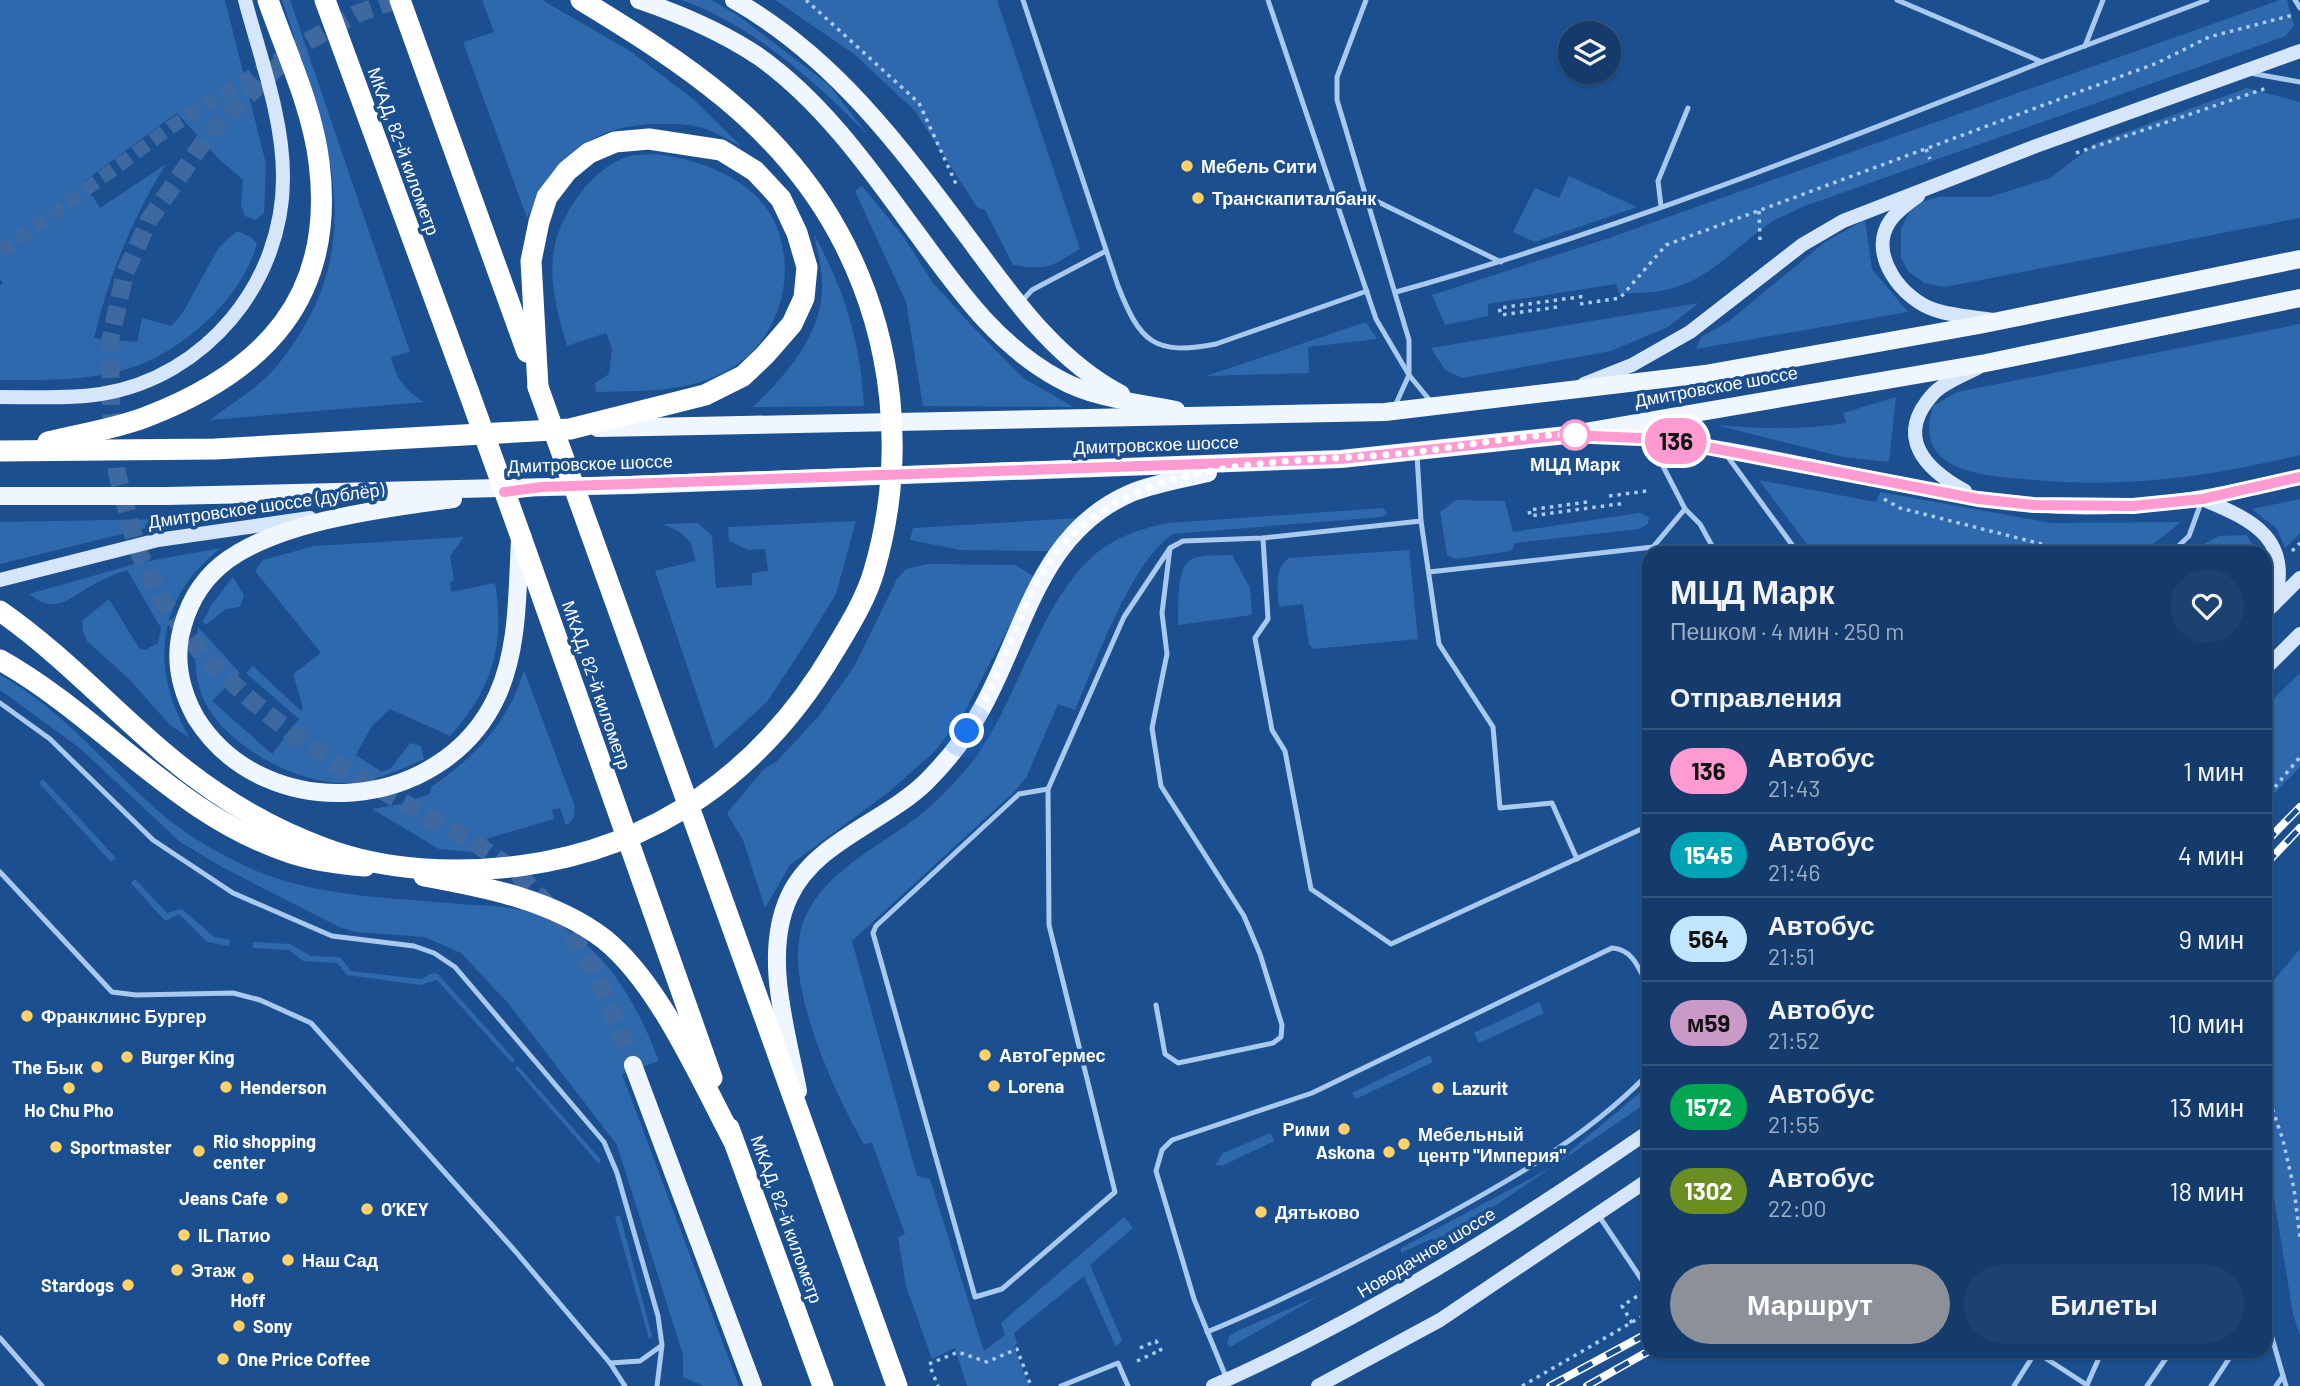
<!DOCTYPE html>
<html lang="ru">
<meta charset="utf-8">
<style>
body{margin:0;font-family:Barlow,sans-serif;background:#1d4271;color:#f1f3f6;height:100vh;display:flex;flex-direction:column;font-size:26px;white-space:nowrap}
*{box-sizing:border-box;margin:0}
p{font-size:23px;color:#9dadc1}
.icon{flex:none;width:38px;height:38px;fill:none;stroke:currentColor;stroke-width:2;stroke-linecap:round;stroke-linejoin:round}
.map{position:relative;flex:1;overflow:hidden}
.drawer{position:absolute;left:1642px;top:546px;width:630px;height:812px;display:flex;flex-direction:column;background:#143b6b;border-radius:21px;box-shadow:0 2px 5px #0004,0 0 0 2px #33557e}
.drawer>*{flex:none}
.badge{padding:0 14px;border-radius:23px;font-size:24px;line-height:46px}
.buttons{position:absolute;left:1558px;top:21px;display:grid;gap:14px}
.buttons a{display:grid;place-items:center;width:63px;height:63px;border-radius:50%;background:#143b6b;box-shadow:0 2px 5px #0004,0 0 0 2px #33557e;font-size:35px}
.you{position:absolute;width:35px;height:35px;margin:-18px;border:5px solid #fff;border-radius:50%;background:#1a73e8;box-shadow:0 0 0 10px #1a73e833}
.map>.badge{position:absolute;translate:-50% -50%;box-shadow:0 0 0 4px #fff}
h2{padding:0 28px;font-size:26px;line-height:63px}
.round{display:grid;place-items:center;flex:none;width:74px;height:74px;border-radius:37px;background:#1d4271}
.headline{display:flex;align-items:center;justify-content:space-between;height:119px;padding:0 28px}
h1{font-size:33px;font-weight:600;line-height:52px}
.cta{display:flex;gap:14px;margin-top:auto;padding:14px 28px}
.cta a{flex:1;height:80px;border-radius:42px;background:#8c9099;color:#fff;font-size:28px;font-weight:600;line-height:80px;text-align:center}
.cta a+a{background:#1d4271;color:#f1f3f6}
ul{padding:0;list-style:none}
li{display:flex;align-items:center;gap:21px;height:84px;padding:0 28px;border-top:2px solid #33557e}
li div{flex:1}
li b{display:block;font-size:26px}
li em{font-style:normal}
li .badge{min-width:77px;font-weight:700;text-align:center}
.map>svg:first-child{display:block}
.green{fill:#2e69ad}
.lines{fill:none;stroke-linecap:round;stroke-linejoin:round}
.secondary-tunnel{stroke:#3d69a0;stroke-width:14;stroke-dasharray:14 7;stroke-linecap:butt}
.primary-tunnel{stroke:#3d69a0;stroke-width:18;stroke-dasharray:18 9;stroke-linecap:butt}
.path{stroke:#a9c9ee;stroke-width:3.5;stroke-dasharray:3.5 5;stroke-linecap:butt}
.lane{stroke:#a9c9ee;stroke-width:5}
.secondary{stroke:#d6e6fa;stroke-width:14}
.primary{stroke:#f0f6ff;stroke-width:18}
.highway{stroke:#fff;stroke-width:21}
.rail-casing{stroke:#fff;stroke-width:8}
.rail{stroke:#1b4f8f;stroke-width:5;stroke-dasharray:16;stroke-linecap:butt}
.highway-bridge{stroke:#fff;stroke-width:21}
.line-casing{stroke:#fff;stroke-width:16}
.line{stroke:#ff9ad2;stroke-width:10}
.walk{stroke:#fff;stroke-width:7;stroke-dasharray:0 12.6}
.poi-dot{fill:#ffd166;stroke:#1b4f8f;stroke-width:2.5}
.stop-dot{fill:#fff;stroke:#ff9ad2;stroke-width:3.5}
.labels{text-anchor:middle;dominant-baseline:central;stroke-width:7;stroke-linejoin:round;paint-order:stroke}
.street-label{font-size:18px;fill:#fff;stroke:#1b4f8f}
.poi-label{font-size:18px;font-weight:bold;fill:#fff;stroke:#1b4f8f;text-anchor:start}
.stop-label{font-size:18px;font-weight:bold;fill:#fff;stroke:#1b4f8f}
</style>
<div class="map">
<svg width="2300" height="1386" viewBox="0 0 2300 1386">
<rect width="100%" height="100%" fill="#1b4f8f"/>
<g class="green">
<path d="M0,0h225l41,164 -2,49 -8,7 -11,-4 -4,-11 2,-25 -22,-19 -44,-48 -94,69 17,26 66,-44c-34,55 -57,111 -72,174l43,4 5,-24 29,8 11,-12 37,-67 18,-16 14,6 6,7c-17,59 -81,114 -140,128 -38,9 -78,8 -117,8v-95l3,-2 -3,-4z"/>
<path d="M282,0h8l120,352 -19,5c5,22 14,33 33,45l-214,18c21,-16 49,-33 66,-53 102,-124 49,-234 6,-367z"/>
<path d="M482,0h60l88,51 63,48 49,48c-12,-6 -26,-15 -39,-19 -15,-5 -34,-4 -49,-4 -70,3 -96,36 -127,94l-64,-176 31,-10z"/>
<path d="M682,0h29l25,14 93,71 39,50c-55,-56 -112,-107 -186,-135z"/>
<path d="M775,0h222l83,249c-32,19 -30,21 -67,16l-28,-55 -8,-3 -62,-96 -61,-57z"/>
<path d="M2280,0h7l7,25 -8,11 -484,171c-13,7 -28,12 -39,21 -53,41 -69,68 -144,65l-3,-9 -128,20v12l-43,9 -13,-30 177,-57z"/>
<polygon points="2247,88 2300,102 2300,218 1945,287 1924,283 1908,271 1901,258 1901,229 1909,212 1919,203 1939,197 1989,197 2050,178 2096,143"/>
<path d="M657,154c40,5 92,23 114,61 29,53 11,123 -41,154 -40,24 -90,22 -134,23l-1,-9 14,-9 3,-26 -6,-15 -39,13c-9,-31 -20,-69 -12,-102 8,-34 40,-79 75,-88 9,-2 18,-1 27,-2z"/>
<polygon points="1569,176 1637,207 1535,242 1513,232 1535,188 1559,198"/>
<polygon points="862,186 903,236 933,283 974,328 1023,378 1074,407 923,406 906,302 855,191"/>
<polygon points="1865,220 1872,269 1908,312 1696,349 1701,337 1728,322 1825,242"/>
<path d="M814,234c31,58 46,106 50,172l-111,1c34,-33 71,-74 69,-125 0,-15 -5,-32 -8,-48z"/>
<polygon points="1699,303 1668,327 1611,351 1462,378 1445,370 1431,348"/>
<polygon points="1366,322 1377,339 1308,347 1309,373 1206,376"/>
<path d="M2300,324v131c-95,23 -179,34 -276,24 -47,-4 -111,-9 -91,-73l24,-14z"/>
<path d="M1896,397l-7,65 -46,-5 -127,-32c45,4 86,5 130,-2l-3,-10z"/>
<polygon points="1759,480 1876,502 1880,492 2052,523 2181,522 2142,553 1853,553 1824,544 1809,547"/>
<polygon points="2300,499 2300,533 2285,548 2277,529 2252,509"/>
<polygon points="1456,500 1505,501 1513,532 1639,513 1649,517 1648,524 1639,529 1515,543 1511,551 1456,559 1447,555 1440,512"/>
<path d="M1383,508l4,6 -5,3 -209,17c-42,27 -77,129 -98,176l-17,-6 -32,74 -11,13 -163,150 65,235 13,3 54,172 21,-16 -4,-12 123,-106 9,11 -43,37 32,75 -6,7 -32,-71 -70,57 3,10 -3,4 15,39h-62l-12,-38 -23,11 -26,-73 -8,-49 7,-3 -33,-91 -8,1c-28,-47 -74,-149 -65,-204 9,-61 73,-88 117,-122 19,-14 37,-34 53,-52 51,-62 74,-186 144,-224 17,-10 36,-15 55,-19z"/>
<polygon points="1080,518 1048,551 960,550 910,540 913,528"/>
<polygon points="164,519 163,524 0,564 0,522"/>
<path d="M856,521l-20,73 -27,44 -42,64 -52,47 -60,-178 40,-10c-2,-23 -12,-29 -33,-37l36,-1 14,13 4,52 36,-3v-12l16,-2 -3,-22 -17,1 -19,-9 -1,-14z"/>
<polygon points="2246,535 2259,553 2186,553 2219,536"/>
<path d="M464,537l-14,19 4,24 -4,2 1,10 44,-9c10,62 -2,105 -45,153l-60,-27 -19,18 -15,28 26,17 9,-4 19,-25 11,3 3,13c-21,10 -42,19 -65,23 -52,8 -126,-31 -152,-76 -14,-24 -13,-53 -9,-79l42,46 -28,28 60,53 27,-35 -53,-46 7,-7 48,45 2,-3 -10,-34 28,-21 -66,-82 8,-11 51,-14z"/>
<path d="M221,548c-65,50 -72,120 -31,190l-20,-13 -43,-48 -40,-36 -4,-9 -1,-11 27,-22 30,49 6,2 13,-7 3,-15 -34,-58c-11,4 -22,8 -32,14 -26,13 -38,32 -66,10l109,-31z"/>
<path d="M1409,550l9,89 -104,10 -5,-4 -6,-41 -24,3c-1,-19 -6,-37 10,-49z"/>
<path d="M1232,555l18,33 2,27 -74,10c1,-17 -3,-58 14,-66 10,-5 28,-3 40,-4z"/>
<polygon points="928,564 1015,565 1035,577 965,711 934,752 890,791 790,865 765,908 743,840 727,813 764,769 776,762 819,716 854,667 897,579 906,569"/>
<polygon points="233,577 244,595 240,607 226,609 207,624 202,623 212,604"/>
<path d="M524,670l50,134c1,9 1,16 -8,21l-6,-17 -8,2 2,9 -65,19 -17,14 -33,-3 -67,-40 30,-5 28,-10 1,-7c43,-29 79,-66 93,-117z"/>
<polygon points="2300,673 2300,767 2265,803 2265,707"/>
<path d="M0,675c68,37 113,101 173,148 20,16 45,29 68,41 66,33 146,33 218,40 23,2 52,1 74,9 67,24 102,85 126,148l-37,13 117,312h-35l-21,-9v-22l-66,-210 -109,-142 -47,-50 -37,-16 -68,-5 -17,-5 -117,-60 -42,-25 -99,-93 -81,-59z"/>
<polygon points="43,779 116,858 111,862 39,783"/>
<polygon points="135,879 167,913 182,909 214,937 230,940 229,946 207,942 179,914 165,921 131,883"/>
<polygon points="253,942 290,944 311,956 340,957 351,971 421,979 433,973 438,974 515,1060 512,1063 437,980 420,985 347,975 337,963 303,961 289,950 253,948"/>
<polygon points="2300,949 2300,1336 2293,1314 2265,1143 2264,992"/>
<polygon points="1539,1002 1544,1013 1479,1043 1474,1033"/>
<polygon points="1430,1055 1433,1062 1356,1099 1352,1093"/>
<polygon points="518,1066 601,1160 599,1164 515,1068"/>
<polygon points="1648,1086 1648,1102 1443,1241 1431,1239 1401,1253 1401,1248 1550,1168"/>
<polygon points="1271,1133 1274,1141 1222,1166 1215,1165 1223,1153"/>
<polygon points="620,1215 652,1336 649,1339 615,1217"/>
<polygon points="1319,1296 1230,1347 1227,1343 1230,1335 1239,1330"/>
</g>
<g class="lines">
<polyline class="secondary-tunnel" points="0,252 171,127 298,47"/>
<polyline class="primary-tunnel" points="397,0 356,14 298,47 209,134 149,220 125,273 110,341 111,411 117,473 137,549 164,604 202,654 252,701 294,735 346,770 476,844 514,870 563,921 595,971 633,1065"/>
<g class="path">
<polyline points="806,0 919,103 957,186"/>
<polyline points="1926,149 1930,159"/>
<polyline points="2076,153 2267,88"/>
<polyline points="1759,211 1760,240"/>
<polyline points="1580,304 1620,298 1666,245 2157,63 2209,37 2293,15"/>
<polyline points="1557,307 1501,315 1499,308 1586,296"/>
<polyline points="1609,496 1647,491"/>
<polyline points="1884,499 1900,508 2077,553"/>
<polyline points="1587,502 1529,510 1530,516 1626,503"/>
<polyline points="2292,551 2300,543"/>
<polyline points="2147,553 2162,547"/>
<polyline points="2264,800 2300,757"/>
<polyline points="2264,1085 2283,1140 2294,1189 2300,1238"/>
<polyline points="1632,1323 1622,1306 1639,1295"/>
<polyline points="1140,1348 1156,1341 1163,1354"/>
<polyline points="1137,1361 1161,1350"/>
<polyline points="929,1364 958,1352 987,1362 1017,1349 1031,1386"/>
<polyline points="931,1369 938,1386"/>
<polyline points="1522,1386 1648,1313"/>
</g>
<g class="lane">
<path d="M1023,0l95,286c22,56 36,70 98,58l151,-53"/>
<polyline points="1268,0 1376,319 1409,375 1432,403"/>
<polyline points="1366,0 1337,77 1337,100 1409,340 1409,375 1394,408"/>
<polyline points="1897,0 2042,62 2207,0"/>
<polyline points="2295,0 2300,8"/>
<polyline points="2085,46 2103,0"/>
<polyline points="2250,73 2300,82"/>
<polyline points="1366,196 1501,262"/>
<polyline points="1661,206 1658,181 1688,108"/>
<path d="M1396,292c220,-61 433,-146 646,-230"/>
<polyline points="1020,303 1032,290 1106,251"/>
<polyline points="1649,439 1685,509 1700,524 1716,553"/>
<polyline points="1725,453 1798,553"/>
<polyline points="1417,455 1421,521 1439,644 1493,727 1500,808 1552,803 1577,859"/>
<polyline points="1263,538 1268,619 1255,638 1272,730 1285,751 1311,889 1391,944 1648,826"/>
<polyline points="2171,553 2189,536 2202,500"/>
<polyline points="1429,572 1653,547 1685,509"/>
<polyline points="0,703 50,739 153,840 233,893 332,936 414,946 434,953 455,967 604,1142 617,1173 658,1316 662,1345 657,1386"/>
<polygon points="1048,789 1049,925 1115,1192 1002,1289 975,1297 873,933 876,926 1019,794"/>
<polyline points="1048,789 1124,617 1170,548 1183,541 1263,538 1421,521"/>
<polyline points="0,872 112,992 136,995 233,993 260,1000 311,1023 516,1252 610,1363 625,1386"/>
<polyline points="1156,1005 1165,1054 1178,1063 1273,1043 1281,1037 1282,1025 1260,954 1244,916 1161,786 1152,728 1167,654 1162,613 1170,548"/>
<polyline points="1599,1216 1648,1289"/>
<polyline points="2264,1310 2286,1386"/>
<path d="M1207,1332c73,-30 142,-65 212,-102 81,-44 164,-89 229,-156"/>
<polyline points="0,1338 42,1386"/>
<polyline points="2036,1352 2087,1385 2102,1351"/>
<polyline points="610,1363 640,1361 661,1346"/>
<path d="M1226,1377l-32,-78 -38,-128 6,-21 10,-10 140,-47 300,-145c21,1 27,21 36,38"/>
<polyline points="1061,1386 1118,1363 1128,1386"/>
<polyline points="2014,1386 2036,1351"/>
<polyline points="2147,1386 2171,1351"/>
<polyline points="2211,1386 2234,1351"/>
<polyline points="2276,1386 2283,1376"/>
</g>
<g class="secondary">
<path d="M1918,196c-10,7 -21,15 -28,25 -23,34 13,79 45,89 18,6 40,7 59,10"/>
<polyline points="1584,384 1632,365 1690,332 1802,245 1843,221 2036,146 2300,51"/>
<path d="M0,397c33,0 68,2 101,-3 105,-17 183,-112 182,-218 0,-59 -23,-119 -38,-176"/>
<path d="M1596,435c147,4 289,56 436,70 93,9 178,-7 268,-28"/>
<path d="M1965,491c-40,-22 -71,-54 -32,-97 11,-12 32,-19 46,-27"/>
<path d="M2202,499c54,22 91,41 72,105"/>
<polyline points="0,580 158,540 310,518"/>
<polyline points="2264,614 2300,578"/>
<polyline points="2264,670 2300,634"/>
<path d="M1213,1386c155,-69 296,-158 435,-254"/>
<polyline points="1318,1386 1440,1320 1648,1180"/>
</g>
<g class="primary">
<path d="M639,0c41,14 83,32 119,56 60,42 107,106 149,164 45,60 84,122 152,159 36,20 77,23 117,31"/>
<path d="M734,0c99,56 166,146 233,236 44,59 87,123 154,158"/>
<polyline points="598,428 1385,412 1705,374 1979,325 2300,259"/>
<polyline points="0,496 167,496 631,485 1341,459 1567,435 1986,363 2300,298"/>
<path d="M453,499c-66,9 -179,22 -232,66 -23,19 -35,43 -41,72 -5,28 2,56 16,81 69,110 247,96 301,-22 22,-48 20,-104 23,-156"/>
<polyline points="633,1065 753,1386"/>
<path d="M798,1091c-11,-60 -36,-135 -9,-194 25,-55 96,-75 137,-115 21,-21 41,-46 55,-72 44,-78 57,-177 150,-217 25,-10 51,-14 77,-20"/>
</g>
<g class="highway">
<polyline points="325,0 468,390"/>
<polyline points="400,0 527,352"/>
<path d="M48,442c32,-8 67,-13 98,-25 120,-46 190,-121 173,-255 -7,-56 -33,-110 -51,-162"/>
<polyline points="0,451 215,449 570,429 705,395 743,376 765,355 792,324 804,298 807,267 797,233 781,199 755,171 721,150 649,139 615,142 589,153 567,171 547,197 539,222 531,261 538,387"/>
<polyline points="591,534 897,1386"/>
<polyline points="521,537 712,1078"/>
<path d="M0,660c103,58 177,156 291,193 24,8 49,11 74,13"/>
<path d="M424,876c61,11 129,24 180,63 55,44 96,139 129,201"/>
<polyline points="729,1128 823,1386"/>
</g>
<g class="rail-casing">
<g id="rail">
<polyline points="2264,844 2300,807"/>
<polyline points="2264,866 2300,828"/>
<polyline points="1550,1386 1648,1333"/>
<polyline points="1587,1386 1649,1351"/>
</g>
</g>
<use href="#rail" class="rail"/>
<g class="highway-bridge">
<polyline points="538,387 591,534"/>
<polyline points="468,390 521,537"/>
<path d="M0,611c59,41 108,94 163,141 47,40 103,75 161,96 61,23 132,26 195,18 138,-18 245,-96 315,-215 15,-25 32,-52 40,-80 33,-113 21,-235 -36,-339 -59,-108 -155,-170 -257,-232"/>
</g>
</g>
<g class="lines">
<g class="line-casing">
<polyline id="line" points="504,492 541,487 1341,459 1567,435 1665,439 1978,499 2034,505 2133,506 2202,499 2300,477"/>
</g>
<use href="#line" class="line"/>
<path class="walk" d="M967,731c38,-55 49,-127 91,-180 81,-101 242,-86 358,-99 51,-6 109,-19 159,-17"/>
</g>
<g class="poi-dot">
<circle cx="1187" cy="166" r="7"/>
<circle cx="1198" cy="198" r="7"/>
<circle cx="27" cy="1016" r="7"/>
<circle cx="985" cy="1055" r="7"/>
<circle cx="127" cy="1057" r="7"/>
<circle cx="97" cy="1067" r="7"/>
<circle cx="994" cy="1086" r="7"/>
<circle cx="226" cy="1087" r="7"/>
<circle cx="69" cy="1088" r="7"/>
<circle cx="1438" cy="1088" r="7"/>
<circle cx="1344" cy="1129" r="7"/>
<circle cx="1404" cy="1144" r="7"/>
<circle cx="56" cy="1147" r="7"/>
<circle cx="199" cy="1151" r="7"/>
<circle cx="1389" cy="1152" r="7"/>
<circle cx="282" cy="1198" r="7"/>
<circle cx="367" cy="1209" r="7"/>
<circle cx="1261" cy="1212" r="7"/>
<circle cx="184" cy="1235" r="7"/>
<circle cx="288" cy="1260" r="7"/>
<circle cx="177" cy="1270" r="7"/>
<circle cx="248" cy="1278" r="7"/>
<circle cx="128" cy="1285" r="7"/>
<circle cx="239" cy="1326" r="7"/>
<circle cx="223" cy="1359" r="7"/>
</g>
<circle class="stop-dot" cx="1575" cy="435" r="14"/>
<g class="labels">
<g class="street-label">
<text transform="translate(404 151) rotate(70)">МКАД, 82-й километр</text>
<text transform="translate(1716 386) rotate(-10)">Дмитровское шоссе</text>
<text transform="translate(1156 444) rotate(-2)">Дмитровское шоссе</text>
<text transform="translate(590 463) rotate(-2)">Дмитровское шоссе</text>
<text transform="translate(266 505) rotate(-8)">Дмитровское шоссе (дублёр)</text>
<text transform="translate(597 685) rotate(71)">МКАД, 82-й километр</text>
<text transform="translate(787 1219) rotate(70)">МКАД, 82-й километр</text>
<text transform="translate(1426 1252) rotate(-31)">Новодачное шоссе</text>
</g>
<g class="poi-label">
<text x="1201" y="166">Мебель Сити</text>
<text x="1212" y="198">Транскапиталбанк</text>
<text x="41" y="1016">Франклинс Бургер</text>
<text x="999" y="1055">АвтоГермес</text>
<text x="141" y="1057">Burger King</text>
<text x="83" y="1067" text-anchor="end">The Бык</text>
<text x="1008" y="1086">Lorena</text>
<text x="240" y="1087">Henderson</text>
<text x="1452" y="1088">Lazurit</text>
<text x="69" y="1110" text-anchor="middle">Ho Chu Pho</text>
<text x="1330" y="1129" text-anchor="end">Рими</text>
<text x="1418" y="1134">Мебельный<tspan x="1418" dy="21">центр "Империя"</tspan></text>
<text x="213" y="1141">Rio shopping<tspan x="213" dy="21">center</tspan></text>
<text x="70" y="1147">Sportmaster</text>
<text x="1375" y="1152" text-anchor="end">Askona</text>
<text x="268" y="1198" text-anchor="end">Jeans Cafe</text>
<text x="381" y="1209">O’KEY</text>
<text x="1275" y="1212">Дятьково</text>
<text x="198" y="1235">IL Патио</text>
<text x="302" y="1260">Наш Сад</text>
<text x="191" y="1270">Этаж</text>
<text x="114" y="1285" text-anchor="end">Stardogs</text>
<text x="248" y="1300" text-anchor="middle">Hoff</text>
<text x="253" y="1326">Sony</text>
<text x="237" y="1359">One Price Coffee</text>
</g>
<g class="stop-label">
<text x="1575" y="464">МЦД Марк</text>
</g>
</g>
</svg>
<div class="buttons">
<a><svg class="icon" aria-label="layers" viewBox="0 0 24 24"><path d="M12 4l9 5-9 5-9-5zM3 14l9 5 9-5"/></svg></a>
</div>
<div class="you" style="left:967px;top:731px"></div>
<b class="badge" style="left:1676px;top:441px;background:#ff9ad2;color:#111">136</b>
<section class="drawer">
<div class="headline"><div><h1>МЦД Марк</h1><p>Пешком · 4 мин · 250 m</p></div><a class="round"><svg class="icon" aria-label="heart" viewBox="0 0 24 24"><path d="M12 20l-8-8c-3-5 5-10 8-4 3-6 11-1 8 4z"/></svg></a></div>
<h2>Отправления</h2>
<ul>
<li><span class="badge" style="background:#ff9ad2;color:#111">136</span><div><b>Автобус</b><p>21:43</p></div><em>1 мин</em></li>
<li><span class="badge" style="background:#00a3b4;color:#fff">1545</span><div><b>Автобус</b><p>21:46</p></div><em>4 мин</em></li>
<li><span class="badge" style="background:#c2e6ff;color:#111">564</span><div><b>Автобус</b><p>21:51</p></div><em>9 мин</em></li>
<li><span class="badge" style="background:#c99ac8;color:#111">м59</span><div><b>Автобус</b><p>21:52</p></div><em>10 мин</em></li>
<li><span class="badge" style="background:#00a651;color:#fff">1572</span><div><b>Автобус</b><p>21:55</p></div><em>13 мин</em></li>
<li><span class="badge" style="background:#6b8e23;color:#fff">1302</span><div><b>Автобус</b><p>22:00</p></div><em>18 мин</em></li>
</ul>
<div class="cta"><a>Маршрут</a><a>Билеты</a></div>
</section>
</div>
